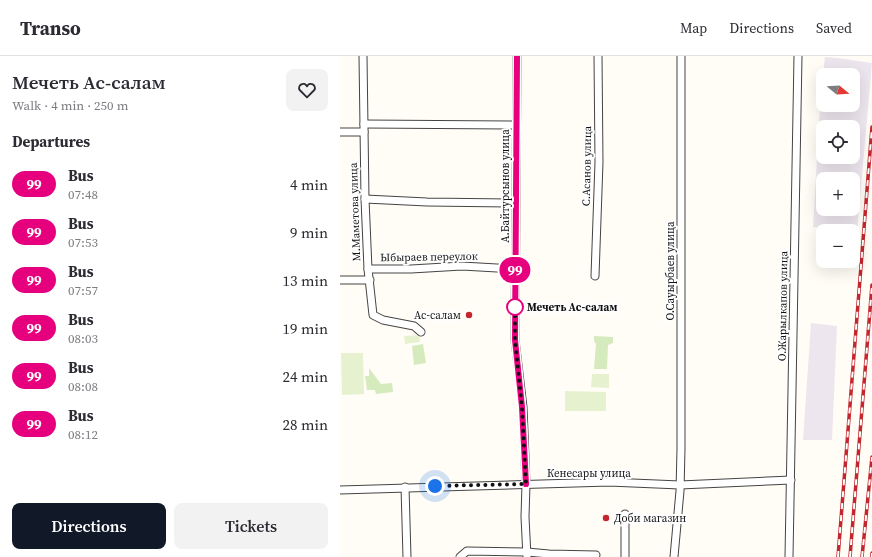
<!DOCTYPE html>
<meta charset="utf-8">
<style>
body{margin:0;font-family:"Source Serif 4",serif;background:#f2f2f3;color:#2b2b33;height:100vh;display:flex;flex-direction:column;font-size:15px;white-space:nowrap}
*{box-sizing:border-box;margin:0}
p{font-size:13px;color:#7c7c81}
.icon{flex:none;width:22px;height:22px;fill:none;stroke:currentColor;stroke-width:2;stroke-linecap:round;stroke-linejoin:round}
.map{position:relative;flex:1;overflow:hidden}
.drawer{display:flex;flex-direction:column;background:#fff;width:340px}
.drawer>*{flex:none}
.badge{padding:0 8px;border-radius:13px;font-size:14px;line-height:26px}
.needle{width:26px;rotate:108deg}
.tools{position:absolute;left:476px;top:12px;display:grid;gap:8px}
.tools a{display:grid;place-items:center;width:44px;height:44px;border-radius:8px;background:#fff;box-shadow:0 4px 16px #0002;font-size:20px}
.you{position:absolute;width:20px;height:20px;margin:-10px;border:3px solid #fff;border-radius:50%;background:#1a73e8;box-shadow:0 0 0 6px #1a73e833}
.map>.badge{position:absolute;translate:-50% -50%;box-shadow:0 0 0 2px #fff}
h2{padding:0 12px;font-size:15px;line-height:36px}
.round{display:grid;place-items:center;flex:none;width:42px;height:42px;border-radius:8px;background:#f2f2f3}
.overview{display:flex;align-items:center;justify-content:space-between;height:68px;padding:0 12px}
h1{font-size:19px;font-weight:600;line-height:30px}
.action{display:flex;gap:8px;margin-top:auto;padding:8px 12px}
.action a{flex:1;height:46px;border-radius:8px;background:#111827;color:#fff;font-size:16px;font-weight:600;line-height:46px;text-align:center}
.action a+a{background:#f2f2f3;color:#2b2b33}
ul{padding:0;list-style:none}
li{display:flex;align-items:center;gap:12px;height:48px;padding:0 12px}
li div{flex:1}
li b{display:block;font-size:15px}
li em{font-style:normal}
li .badge{min-width:44px;font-weight:700;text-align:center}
header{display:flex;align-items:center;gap:24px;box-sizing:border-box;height:56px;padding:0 20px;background:#fff;border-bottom:1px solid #e1e1e2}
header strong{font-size:19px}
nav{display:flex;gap:22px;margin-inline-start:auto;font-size:14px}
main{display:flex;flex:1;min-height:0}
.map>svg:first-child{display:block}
.industrial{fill:#eee6ef;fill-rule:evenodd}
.green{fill:#d5ebbd}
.pitch{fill:#e6f2cf}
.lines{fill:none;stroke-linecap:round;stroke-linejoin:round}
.minor-casing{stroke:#444;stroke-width:9}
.minor{stroke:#fff;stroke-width:7}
.rail-casing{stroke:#c4262e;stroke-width:3.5}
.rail{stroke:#fff;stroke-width:2;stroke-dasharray:6;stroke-linecap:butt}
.line-casing{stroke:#fff;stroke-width:9}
.line{stroke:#e6007e;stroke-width:6}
.walk{stroke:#111;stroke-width:4;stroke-dasharray:0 7.2}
.stop-dot{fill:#fff;stroke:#e6007e;stroke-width:2}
.poi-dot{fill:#c4262e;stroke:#fff;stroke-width:1.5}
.labels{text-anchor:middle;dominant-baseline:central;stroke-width:4;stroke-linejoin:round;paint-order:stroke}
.street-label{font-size:11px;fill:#111;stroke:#fff}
.stop-label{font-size:11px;font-weight:bold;fill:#111;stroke:#fff;text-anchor:start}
.poi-label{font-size:11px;fill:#111;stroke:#fff;text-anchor:end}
</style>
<header>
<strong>Transo</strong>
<nav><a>Map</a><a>Directions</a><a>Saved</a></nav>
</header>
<main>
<section class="drawer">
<div class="overview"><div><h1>Мечеть Ас-салам</h1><p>Walk · 4 min · 250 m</p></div><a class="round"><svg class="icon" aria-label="heart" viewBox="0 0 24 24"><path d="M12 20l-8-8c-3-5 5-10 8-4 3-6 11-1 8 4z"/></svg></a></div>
<h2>Departures</h2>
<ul>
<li><span class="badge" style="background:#e6007e;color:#fff">99</span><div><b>Bus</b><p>07:48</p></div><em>4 min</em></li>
<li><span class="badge" style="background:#e6007e;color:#fff">99</span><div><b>Bus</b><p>07:53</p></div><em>9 min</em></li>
<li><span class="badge" style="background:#e6007e;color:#fff">99</span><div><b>Bus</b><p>07:57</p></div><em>13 min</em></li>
<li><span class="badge" style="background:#e6007e;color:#fff">99</span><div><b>Bus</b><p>08:03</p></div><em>19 min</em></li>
<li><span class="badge" style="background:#e6007e;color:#fff">99</span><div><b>Bus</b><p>08:08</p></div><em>24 min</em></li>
<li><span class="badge" style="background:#e6007e;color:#fff">99</span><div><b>Bus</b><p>08:12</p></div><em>28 min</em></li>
</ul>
<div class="action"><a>Directions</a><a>Tickets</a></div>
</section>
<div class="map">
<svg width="532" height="501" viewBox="0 0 532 501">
<rect width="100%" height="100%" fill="#fffdf5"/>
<g class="industrial">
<path d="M485,1l13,1 34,5 -15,169 -44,-5 8,-137zM483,19h30v30h-30zM483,71h30v30h-30zM483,123h30v30h-30z"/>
<polygon points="471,267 497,270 492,384 463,384"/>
</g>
<g class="green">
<polygon points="254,280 273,281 273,287 268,289 267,313 254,313 256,288 254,285"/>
<polygon points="83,288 86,307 74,309 72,290"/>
<polygon points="29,312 41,328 52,327 53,336 36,338 35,334 27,334 25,320 29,320"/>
</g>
<g class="pitch">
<polygon points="79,279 80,286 65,288 64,280"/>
<polygon points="1,297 23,297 24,338 2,339"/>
<polygon points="252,318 269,318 269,332 251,331"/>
<polygon points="225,335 266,336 266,355 225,355"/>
</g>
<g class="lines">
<g class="minor-casing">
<g id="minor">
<polyline points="23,0 25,143 28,213 33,259 43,264 74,270 81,276"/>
<polyline points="177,0 175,284 183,351 186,428 185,461 187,501"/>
<polyline points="24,68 176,69"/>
<polyline points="0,76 24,76"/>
<polyline points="25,143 87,146 175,147"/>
<polyline points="28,213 71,213 122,210 175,213"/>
<polyline points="255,220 259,106 258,0"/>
<polyline points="0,224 30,224"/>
<polyline points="65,431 67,501"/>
<polyline points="0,434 269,426 340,429 451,424"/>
<polyline points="285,458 285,501"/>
<polyline points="120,501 127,495 187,496 209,498 256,499"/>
<polyline points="334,501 340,435 341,393 341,0"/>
<polyline points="449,501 458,0"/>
</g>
</g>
<use href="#minor" class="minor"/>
<g class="rail-casing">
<g id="rail">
<polyline points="498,501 532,71"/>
<polyline points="510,501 532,229"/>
<polyline points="522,501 532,401"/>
<polyline points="532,501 532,497"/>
</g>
</g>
<use href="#rail" class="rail"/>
</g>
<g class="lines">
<g class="line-casing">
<polyline id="line" points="177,0 175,284 182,351 186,428"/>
</g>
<use href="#line" class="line"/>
<polyline class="walk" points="95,430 186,428 182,351 175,284 175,251"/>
</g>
<circle class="stop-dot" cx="175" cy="251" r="8"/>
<g class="poi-dot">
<circle cx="129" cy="259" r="4"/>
<circle cx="266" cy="462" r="4"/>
</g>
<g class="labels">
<g class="street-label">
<text transform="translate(247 110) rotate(-89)">С.Асанов улица</text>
<text transform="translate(165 130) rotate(-90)">А.Байтурсынов улица</text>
<text transform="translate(15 156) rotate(-92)">М.Маметова улица</text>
<text transform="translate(89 201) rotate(-1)">Ыбыраев переулок</text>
<text transform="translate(330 215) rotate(-90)">О.Сауырбаев улица</text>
<text transform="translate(443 250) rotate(-89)">О.Жарылкапов улица</text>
<text x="249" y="417">Кенесары улица</text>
</g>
<g class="stop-label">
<text x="187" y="251">Мечеть Ас-салам</text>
</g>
<g class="poi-label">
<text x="121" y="259">Ас-салам</text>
<text x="274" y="462" text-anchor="start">Доби магазин</text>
</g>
</g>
</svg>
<div class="tools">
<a><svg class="needle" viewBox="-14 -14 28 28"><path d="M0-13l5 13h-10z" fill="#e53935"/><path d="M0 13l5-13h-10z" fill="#7c7c81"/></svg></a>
<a><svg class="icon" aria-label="locate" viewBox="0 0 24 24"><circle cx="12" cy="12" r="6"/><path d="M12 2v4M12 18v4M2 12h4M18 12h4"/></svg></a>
<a>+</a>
<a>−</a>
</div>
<div class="you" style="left:95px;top:430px"></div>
<b class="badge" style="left:175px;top:214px;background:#e6007e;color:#fff">99</b>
</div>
</main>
